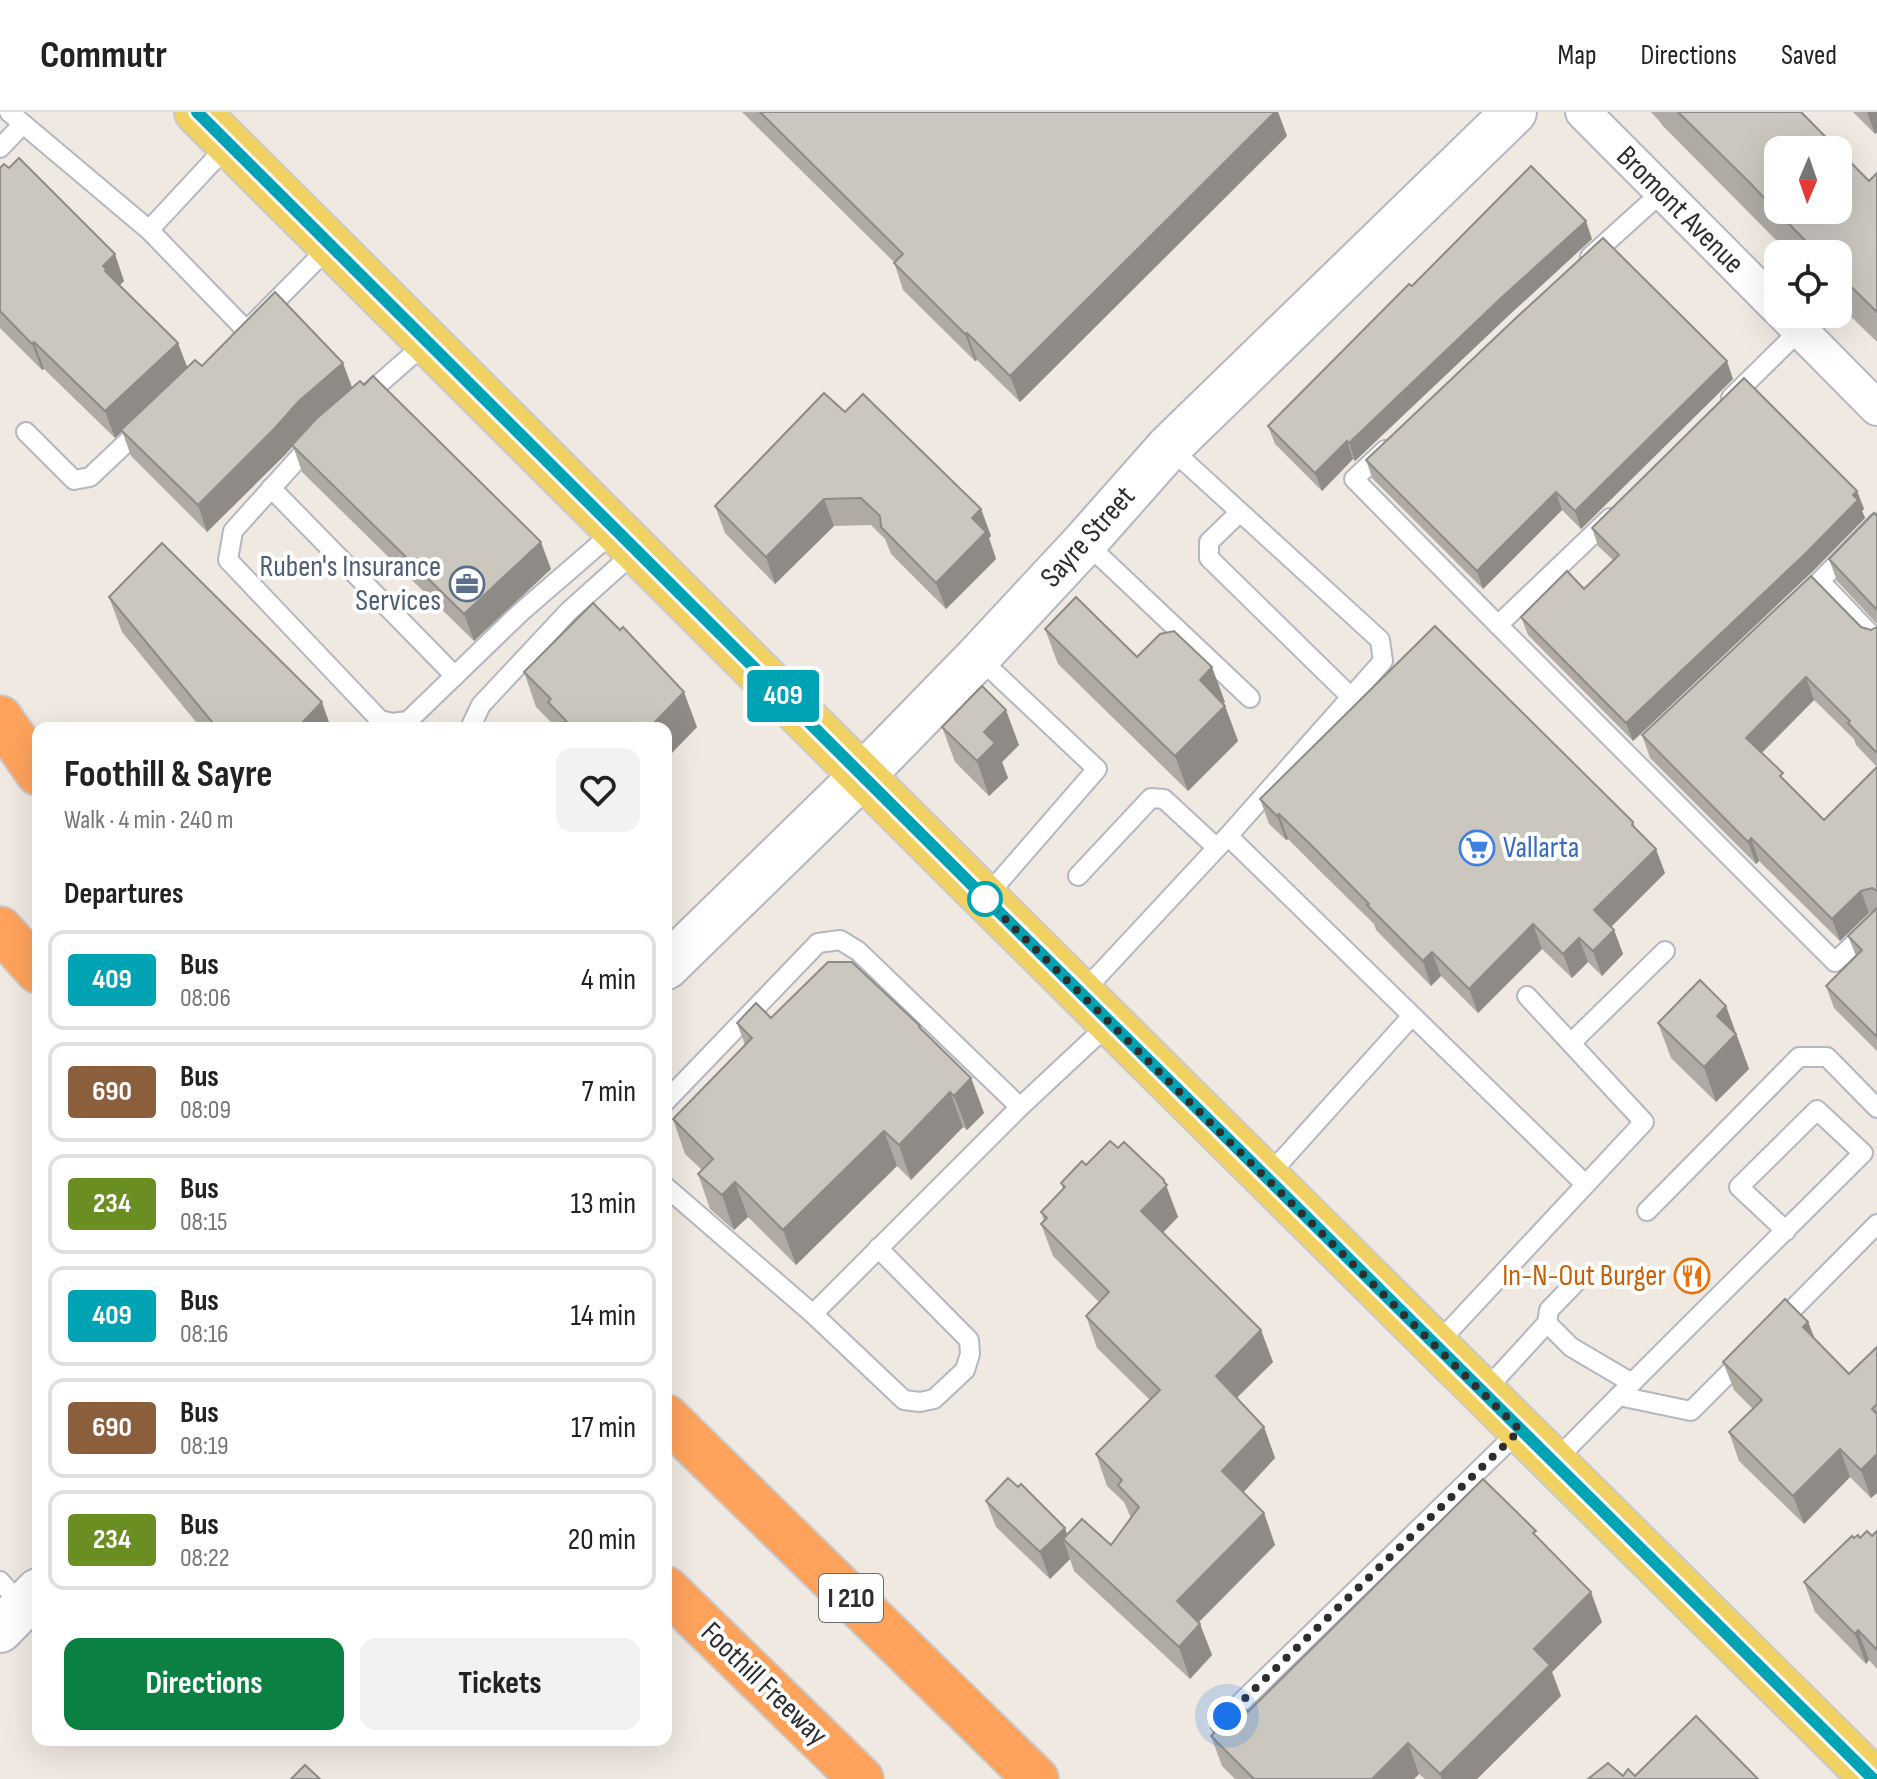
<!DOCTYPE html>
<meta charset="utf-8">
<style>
body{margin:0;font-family:"Sofia Sans Condensed",sans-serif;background:#f2f2f2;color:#222;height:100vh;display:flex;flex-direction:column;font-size:30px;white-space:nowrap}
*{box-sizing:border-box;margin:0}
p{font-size:26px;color:#767676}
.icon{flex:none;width:44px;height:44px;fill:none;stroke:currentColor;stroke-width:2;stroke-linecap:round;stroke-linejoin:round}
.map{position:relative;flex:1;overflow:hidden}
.side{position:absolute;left:32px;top:610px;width:640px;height:1024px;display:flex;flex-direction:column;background:#fff;border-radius:16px;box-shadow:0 8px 32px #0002}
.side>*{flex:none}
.badge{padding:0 16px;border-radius:6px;font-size:28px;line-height:52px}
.needle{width:52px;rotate:182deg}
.fabs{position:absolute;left:1764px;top:24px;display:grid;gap:16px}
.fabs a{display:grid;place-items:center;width:88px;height:88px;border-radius:16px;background:#fff;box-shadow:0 8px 32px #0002;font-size:40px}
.you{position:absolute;width:40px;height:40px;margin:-20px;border:6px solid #fff;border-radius:50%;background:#1a73e8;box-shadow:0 0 0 12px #1a73e833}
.map>.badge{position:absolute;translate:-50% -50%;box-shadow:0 0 0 4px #fff}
h2{padding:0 32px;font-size:30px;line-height:72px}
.round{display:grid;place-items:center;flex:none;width:84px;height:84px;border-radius:16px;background:#f2f2f2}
.head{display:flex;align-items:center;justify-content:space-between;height:136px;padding:0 32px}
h1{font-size:38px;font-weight:700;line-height:60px}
.primary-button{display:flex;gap:16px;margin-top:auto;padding:16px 32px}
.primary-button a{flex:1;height:92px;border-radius:16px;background:#0b8043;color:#fff;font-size:32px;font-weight:700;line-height:92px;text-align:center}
.primary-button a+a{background:#f2f2f2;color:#222}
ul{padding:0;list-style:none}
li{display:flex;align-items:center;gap:24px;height:100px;margin:0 16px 12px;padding:0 16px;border:4px solid #e0e0e0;border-radius:16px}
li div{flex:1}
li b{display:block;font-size:30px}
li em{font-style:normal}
li .badge{min-width:88px;font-weight:700;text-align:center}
header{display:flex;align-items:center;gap:48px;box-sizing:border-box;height:112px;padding:0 40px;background:#fff;border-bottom:2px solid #e0e0e0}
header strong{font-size:38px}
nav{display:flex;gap:44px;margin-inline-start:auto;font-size:28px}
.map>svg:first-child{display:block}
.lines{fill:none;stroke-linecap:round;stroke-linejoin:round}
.lane-casing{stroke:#b4b7c1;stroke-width:22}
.street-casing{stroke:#b4b7c1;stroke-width:38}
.secondary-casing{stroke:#b4b7c1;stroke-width:48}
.primary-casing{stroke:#c9c9c9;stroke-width:48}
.highway-casing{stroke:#c9c9c9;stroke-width:48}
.lane{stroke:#fff;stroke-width:18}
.street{stroke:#fff;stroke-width:34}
.secondary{stroke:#fff;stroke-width:44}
.primary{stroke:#f2d163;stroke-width:44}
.highway{stroke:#ffa35c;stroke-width:44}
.wall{fill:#afaba4}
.shaded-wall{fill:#8e8b86}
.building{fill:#cbc7bf;stroke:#8e8b86;stroke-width:2;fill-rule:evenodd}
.line-casing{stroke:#fff;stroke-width:18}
.line{stroke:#00a3b4;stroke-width:12}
.walk{stroke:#2e2e2e;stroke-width:8;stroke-dasharray:0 14.4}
.stop-dot{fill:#fff;stroke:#00a3b4;stroke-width:4}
.labels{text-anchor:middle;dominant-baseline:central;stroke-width:8;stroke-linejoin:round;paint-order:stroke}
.shield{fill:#fff;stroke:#6d6d6d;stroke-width:2}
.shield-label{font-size:28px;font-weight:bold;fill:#2e2e2e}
.street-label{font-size:30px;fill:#2e2e2e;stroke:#fff}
.service-label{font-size:30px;fill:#4e5e75;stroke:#fff;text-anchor:end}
.shop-label{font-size:30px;fill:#366cbe;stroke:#fff;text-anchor:start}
.food-label{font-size:30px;fill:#c56008;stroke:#fff;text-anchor:end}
</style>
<header>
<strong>Commutr</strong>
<nav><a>Map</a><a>Directions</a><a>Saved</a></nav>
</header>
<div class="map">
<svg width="1877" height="1667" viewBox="0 0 1877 1667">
<rect width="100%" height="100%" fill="#efe9e1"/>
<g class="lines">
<g class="lane-casing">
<g id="lane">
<polyline points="9,0 149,118 229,32"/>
<polyline points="0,36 23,12"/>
<polyline points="149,118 243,215 251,214 331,133"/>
<polyline points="1590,145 1662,80"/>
<polyline points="1731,286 1800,218"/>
<polyline points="362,287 427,230"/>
<polyline points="26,320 74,368 90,365 144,314"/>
<polyline points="313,330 233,419 228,448 380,608 392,611 408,609 521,500 617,417"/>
<polyline points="1385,338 1354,367 1498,513"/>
<polyline points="271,376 455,564"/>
<polyline points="1240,400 1209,430 1209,446 1351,585"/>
<polyline points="1610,406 1498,513 1835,850 1877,810"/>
<polyline points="1877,411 1820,469 1877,529"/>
<polyline points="1085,430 1250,586"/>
<polyline points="978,545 1097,657 985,786"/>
<polyline points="470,616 481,593 569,499 637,438"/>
<polyline points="1228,724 1585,1072"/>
<polyline points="1078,764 1151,686 1164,687 1217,736"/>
<polyline points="1081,882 1228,724 1383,549 1380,528 1169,335"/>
<polyline points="1571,931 1665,839"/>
<polyline points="666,989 818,831 840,828 858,839 1020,995 1110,911"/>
<polyline points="1267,1065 1412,904"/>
<polyline points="666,1075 813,1202 904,1288 920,1290 934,1287 965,1258 970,1242 969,1228 878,1136"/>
<polyline points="1647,1099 1799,945 1827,945 1877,996"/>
<polyline points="813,1202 1020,995"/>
<polyline points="1547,1211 1571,1235 1632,1271"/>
<polyline points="1776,1214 1877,1112"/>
<polyline points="1435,1234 1644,1010 1527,884"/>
<polyline points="1483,1281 1547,1211 1549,1198 1581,1165"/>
<polyline points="1619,1284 1691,1299 1744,1246"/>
<path d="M1553,1351c102,-105 207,-207 310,-310l-46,-43 -78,77 47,44"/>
<polyline points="0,1469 23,1495"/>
<polyline points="1227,1604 1520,1318"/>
</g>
</g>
<g class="street-casing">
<g id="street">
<polyline points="1583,0 1778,196"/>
<polyline points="1784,202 1877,296"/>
</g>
</g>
<g class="secondary-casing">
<g id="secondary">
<polyline points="666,855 862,664 978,545 1085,430 1169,335 1514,0"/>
<polyline points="0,1518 38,1479"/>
</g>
</g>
<g class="primary-casing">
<polyline id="primary" points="197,0 985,786 1873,1667"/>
</g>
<g class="highway-casing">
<g id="highway">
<polyline points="0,606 38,661"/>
<polyline points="0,817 38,859"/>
<polyline points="666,1305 1036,1667"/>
<polyline points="666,1477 861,1667"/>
</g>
</g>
<use href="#lane" class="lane"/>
<use href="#street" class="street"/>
<use href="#secondary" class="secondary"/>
<use href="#primary" class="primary"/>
<use href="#highway" class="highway"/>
</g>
<g class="wall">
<polygon points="742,0 1278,0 1287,24 1020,290 977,248 975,249 903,178 894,150"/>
<polygon points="1651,0 1801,0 1869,69 1877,61 1877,230 1838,192 1838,142 1790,142 1662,13 1660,10"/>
<polygon points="1853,0 1877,0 1877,20 1875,22"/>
<polygon points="0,56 124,169 119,173 187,255 202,254 352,275 551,457 474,529 302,360 293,334 207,420 131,344 122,319 115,326 44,257 42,258 0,216"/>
<polygon points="1592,127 1507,205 1355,349 1353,347 1322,379 1275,332 1268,314 1412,174"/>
<polygon points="1733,267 1581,417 1562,398 1483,477 1372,366 1366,348"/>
<polygon points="845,300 981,397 991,424 989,426 996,447 946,497 891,442 885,427 871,413 834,414 775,472 725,421 715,394"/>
<polygon points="1857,379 1864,397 1862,399 1865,406 1812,460 1633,629 1528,523 1521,505 1584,477 1613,448 1598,434 1592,416"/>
<polygon points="1877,404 1877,512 1837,469 1829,447"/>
<polygon points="109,485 331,616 201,616 122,520"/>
<polygon points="1861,515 1871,518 1877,515 1877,655 1856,633 1854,627 1814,588 1762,641 1786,671 1824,708 1877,655 1877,939 1834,896 1826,874 1856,844 1848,824 1873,800 1869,801 1840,829 1759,749 1756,752 1650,646 1642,623"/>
<polygon points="1045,517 1137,545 1225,590 1223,592 1225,594 1238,629 1188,679 1058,552"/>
<polygon points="524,560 697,615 666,647 666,616 557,616 536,595"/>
<polygon points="942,615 1019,633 1002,650 1008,666 989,684 955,650"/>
<polygon points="1260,687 1633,710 1636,717 1665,761 1611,815 1614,818 1623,842 1602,864 1588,850 1572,866 1542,837 1478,901 1441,864 1431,874 1376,818 1374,812 1322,761 1288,727 1286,728 1269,712"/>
<polygon points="1726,894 1749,957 1716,990 1671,946 1658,911"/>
<polygon points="771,906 921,918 971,966 984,1001 967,1018 963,1015 911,1068 897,1054 796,1153 748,1105 734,1118 710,1097 698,1062 702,1058 685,1042 673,1007 745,933 737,911"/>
<polygon points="1118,1036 1164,1068 1178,1105 1163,1120 1273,1250 1237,1286 1264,1315 1275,1346 1243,1381 1264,1401 1275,1433 1199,1510 1212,1543 1190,1567 1074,1459 1070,1447 1050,1467 996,1415 986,1389 1018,1375 1065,1416 1067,1423 1111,1433 1131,1406 1124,1390 1107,1374 1096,1342 1150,1288 1097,1236 1086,1204 1099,1190 1053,1144 1041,1112 1044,1109 1041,1100 1063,1077 1061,1071 1086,1053"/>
<polygon points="1808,1210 1815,1227 1849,1262 1877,1235 1877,1381 1871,1386 1850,1365 1804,1412 1739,1349 1729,1320 1753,1297 1734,1278 1723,1250"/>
<polygon points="1877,1419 1877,1557 1869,1548 1866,1552 1815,1500 1804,1470 1854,1426 1872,1424"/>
<polygon points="1538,1426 1602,1510 1552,1560 1561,1584 1477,1667 1425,1667 1419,1662 1414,1667 1235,1667 1222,1654 1211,1624 1213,1622 1211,1616 1248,1600"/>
</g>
<g class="shaded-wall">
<polygon points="1275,0 1278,0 1287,24 1020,290 1010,264"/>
<polygon points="1867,0 1877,0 1877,20 1875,22"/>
<polygon points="1586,109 1592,127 1507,205 1355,349 1349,331 1500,187"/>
<polygon points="115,142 124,169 115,178 103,154"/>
<polygon points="967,221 977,248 975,249 965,222"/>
<polygon points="34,230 44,257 42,258 32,232"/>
<polygon points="178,231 188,257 115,326 105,299"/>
<polygon points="1727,249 1733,267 1581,417 1575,399"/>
<polygon points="343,251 353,278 309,316 285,343 207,420 198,393 299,289"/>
<polygon points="1347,329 1353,347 1322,379 1315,361"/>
<polygon points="1857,379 1864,397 1862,399 1865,406 1812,460 1633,629 1626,611"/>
<polygon points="1556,380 1562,398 1483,477 1477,459"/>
<polygon points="824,387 834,414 775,472 766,445"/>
<polygon points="981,397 991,424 989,426 996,447 946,497 936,471 972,406"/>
<polygon points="541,430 551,457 474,529 464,502"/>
<polygon points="1212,555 1225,590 1212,603 1200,568"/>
<polygon points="1806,565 1814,588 1754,648 1746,626"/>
<polygon points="684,580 697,615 666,647 666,616 649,616"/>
<polygon points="322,590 331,616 297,616"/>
<polygon points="1225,594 1238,629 1188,679 1175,644"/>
<polygon points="1006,598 1019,633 1002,650 1008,666 989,684 977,649 984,620"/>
<polygon points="1279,702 1288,727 1286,728 1277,704"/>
<polygon points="1751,726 1759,749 1756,752 1748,730"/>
<polygon points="1656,737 1665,761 1603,823 1594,798"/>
<polygon points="1861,779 1869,801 1840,829 1832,807"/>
<polygon points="1533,812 1542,837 1478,901 1469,877"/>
<polygon points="1614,818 1623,842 1602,864 1593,839"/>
<polygon points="1579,826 1588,850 1572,866 1563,842"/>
<polygon points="1432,840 1441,864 1431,874 1423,849"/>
<polygon points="1726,894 1749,957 1716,990 1704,955 1717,904"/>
<polygon points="971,966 984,1001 967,1018 954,984"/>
<polygon points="950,980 963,1015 911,1068 899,1033"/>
<polygon points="884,1019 897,1054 796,1153 783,1118"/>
<polygon points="1164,1068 1178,1105 1153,1131 1141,1099"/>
<polygon points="735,1070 748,1105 734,1118 722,1083"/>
<polygon points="1808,1210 1819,1238 1803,1215"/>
<polygon points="1261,1218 1273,1250 1227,1295 1216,1264"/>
<polygon points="1264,1315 1275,1346 1233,1391 1222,1359"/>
<polygon points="1840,1337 1850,1365 1804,1412 1793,1384"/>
<polygon points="1877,1342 1877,1381 1871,1386 1861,1358"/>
<polygon points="1264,1401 1275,1433 1188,1521 1177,1489"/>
<polygon points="1065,1416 1072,1436 1063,1427 1070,1447 1050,1467 1040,1440"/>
<polygon points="1591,1480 1602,1510 1552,1560 1561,1584 1477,1667 1442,1667 1440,1662 1534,1537"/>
<polygon points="1200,1512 1212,1543 1190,1567 1179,1535"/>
<polygon points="1858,1518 1869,1548 1866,1552 1855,1522"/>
<polygon points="1408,1631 1419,1662 1414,1667 1372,1667"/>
</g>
<g class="building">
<polygon points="760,0 1275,0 1010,264 967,221 965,222 894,151 903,142"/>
<path d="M1678,0h123l68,69 8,-8v139l-39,-38v-20h-20l-69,-72zM1778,38h60v60h-60z"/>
<polygon points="19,46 115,142 103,154 107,158 105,159 178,231 105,299 34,230 32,232 0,199 0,56 4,52 9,56"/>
<polygon points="1531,54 1586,109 1500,187 1349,331 1347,329 1315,361 1268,314 1409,172 1412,174"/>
<polygon points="1603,126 1727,249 1575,399 1556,380 1477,459 1366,348 1517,205"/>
<polygon points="275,180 343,251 299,289 275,316 198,393 121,318 195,248 202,254"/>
<polygon points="373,264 541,430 464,502 292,333 316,307 360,269 364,273"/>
<polygon points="1744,266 1857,379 1853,383 1858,388 1805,442 1626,611 1521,505 1567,459 1584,477 1619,443 1592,416"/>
<polygon points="824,281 845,300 863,282 981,397 972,406 986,420 936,471 881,415 880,404 861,386 824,387 766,445 715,394"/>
<polygon points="1874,401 1877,404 1877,498 1829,447"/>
<polygon points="162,431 322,590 297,616 217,616 109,485"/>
<polygon points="1811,464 1861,515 1871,518 1877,515 1877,641 1848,611 1850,609 1806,565 1746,626 1783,661 1780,664 1824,708 1877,655 1877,779 1872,776 1861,779 1832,807 1751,726 1748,730 1642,623"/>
<polygon points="1076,485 1137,545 1160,522 1174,519 1212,555 1200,568 1225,594 1175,644 1045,517"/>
<polygon points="593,491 620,518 623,515 684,580 649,616 573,616 548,590 551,587 524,560"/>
<polygon points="1435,514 1633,710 1632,713 1656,737 1594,798 1614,818 1593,839 1579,826 1563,842 1533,812 1469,877 1432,840 1423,849 1367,793 1369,792 1314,736 1279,702 1277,704 1260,687"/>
<polygon points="982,574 1006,598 984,620 995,631 977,649 942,615"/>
<polygon points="1877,796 1877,925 1826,874 1862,838 1848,824"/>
<polygon points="828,850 852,850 920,914 919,915 971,966 954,984 950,980 899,1033 884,1019 783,1118 735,1070 722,1083 698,1062 713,1047 673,1007 752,926 737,911 756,891 771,906"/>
<polygon points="1700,868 1726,894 1717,904 1736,922 1704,955 1658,911"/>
<polygon points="1110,1029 1118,1036 1124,1030 1164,1068 1164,1070 1167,1073 1141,1099 1261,1218 1216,1264 1264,1315 1222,1359 1264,1401 1177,1489 1200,1512 1179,1535 1063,1427 1082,1407 1111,1433 1139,1395 1118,1373 1122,1368 1096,1342 1160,1278 1086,1204 1109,1180 1041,1112 1047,1106 1041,1100 1065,1075 1061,1071 1082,1049 1086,1053"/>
<polygon points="1785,1187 1808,1210 1803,1215 1849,1262 1877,1235 1877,1292 1872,1297 1877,1302 1877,1342 1861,1358 1840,1337 1793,1384 1729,1320 1762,1288 1723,1250"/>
<polygon points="1008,1366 1018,1375 1021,1372 1065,1416 1040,1440 986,1389"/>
<polygon points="1483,1367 1536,1419 1533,1421 1591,1480 1534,1537 1550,1553 1440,1662 1408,1631 1372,1667 1254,1667 1211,1624 1215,1620 1211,1616 1237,1589 1248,1600"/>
<polygon points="1867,1419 1872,1424 1877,1419 1877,1538 1858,1518 1855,1522 1804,1470 1852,1424 1854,1426 1858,1423 1860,1426"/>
<polygon points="1696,1604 1758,1667 1588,1667 1608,1651 1623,1664 1628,1657 1635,1664"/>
<polygon points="305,1653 320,1667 291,1667"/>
</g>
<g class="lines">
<g class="line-casing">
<polyline id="line" points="197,0 985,786 1873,1667"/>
</g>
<use href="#line" class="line"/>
<polyline class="walk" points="985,787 1520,1318 1227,1604"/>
</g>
<defs>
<g id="office-ring" transform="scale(1.8)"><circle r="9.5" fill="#fff" stroke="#5c6f8a" stroke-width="1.5"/><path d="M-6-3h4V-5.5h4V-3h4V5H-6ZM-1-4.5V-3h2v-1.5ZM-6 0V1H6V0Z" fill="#5c6f8a"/></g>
<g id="supermarket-ring" transform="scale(1.8)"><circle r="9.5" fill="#fff" stroke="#3f7fe0" stroke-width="1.5"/><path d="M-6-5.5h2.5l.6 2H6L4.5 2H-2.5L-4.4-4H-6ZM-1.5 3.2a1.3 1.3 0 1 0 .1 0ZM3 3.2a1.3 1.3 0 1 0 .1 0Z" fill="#3f7fe0"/></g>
<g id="restaurant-ring" transform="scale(1.8)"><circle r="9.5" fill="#fff" stroke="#e8710a" stroke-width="1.5"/><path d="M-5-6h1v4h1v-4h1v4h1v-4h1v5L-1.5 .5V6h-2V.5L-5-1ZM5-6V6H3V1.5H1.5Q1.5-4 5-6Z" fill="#e8710a"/></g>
</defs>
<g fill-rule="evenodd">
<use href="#office-ring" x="467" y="472"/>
<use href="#supermarket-ring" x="1477" y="736"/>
<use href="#restaurant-ring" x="1692" y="1164"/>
</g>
<circle class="stop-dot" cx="985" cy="787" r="16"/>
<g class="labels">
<rect class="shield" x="819" y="1462" width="64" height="48" rx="6"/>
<g class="shield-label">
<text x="851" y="1486">I 210</text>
</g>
<g class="street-label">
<text transform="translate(1680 98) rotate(45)">Bromont Avenue</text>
<text transform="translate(1088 425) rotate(-48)">Sayre Street</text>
<text transform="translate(764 1572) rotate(44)">Foothill Freeway</text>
</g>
<g class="service-label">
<text x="441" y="455">Ruben's Insurance<tspan x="441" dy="34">Services</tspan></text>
</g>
<g class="shop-label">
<text x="1503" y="736">Vallarta</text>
</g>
<g class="food-label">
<text x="1666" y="1164">In-N-Out Burger</text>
</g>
</g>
</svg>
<div class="fabs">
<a><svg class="needle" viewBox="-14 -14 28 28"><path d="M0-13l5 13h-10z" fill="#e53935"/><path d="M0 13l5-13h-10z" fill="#767676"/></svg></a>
<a><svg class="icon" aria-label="locate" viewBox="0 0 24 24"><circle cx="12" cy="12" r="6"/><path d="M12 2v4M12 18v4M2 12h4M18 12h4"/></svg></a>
</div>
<div class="you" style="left:1227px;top:1604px"></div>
<b class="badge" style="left:783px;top:584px;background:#00a3b4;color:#fff">409</b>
<section class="side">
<div class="head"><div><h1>Foothill &amp; Sayre</h1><p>Walk · 4 min · 240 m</p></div><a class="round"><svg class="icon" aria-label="heart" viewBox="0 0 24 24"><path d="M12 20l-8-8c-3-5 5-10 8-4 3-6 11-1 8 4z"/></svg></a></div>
<h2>Departures</h2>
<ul>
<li><span class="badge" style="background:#00a3b4;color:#fff">409</span><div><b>Bus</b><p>08:06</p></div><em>4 min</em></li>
<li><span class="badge" style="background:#8b5e3c;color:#fff">690</span><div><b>Bus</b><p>08:09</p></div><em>7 min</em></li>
<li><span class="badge" style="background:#6b8e23;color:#fff">234</span><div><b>Bus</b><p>08:15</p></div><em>13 min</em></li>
<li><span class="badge" style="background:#00a3b4;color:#fff">409</span><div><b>Bus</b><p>08:16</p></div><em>14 min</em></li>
<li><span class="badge" style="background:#8b5e3c;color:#fff">690</span><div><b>Bus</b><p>08:19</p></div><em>17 min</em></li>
<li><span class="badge" style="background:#6b8e23;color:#fff">234</span><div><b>Bus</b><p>08:22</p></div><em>20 min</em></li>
</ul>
<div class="primary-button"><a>Directions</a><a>Tickets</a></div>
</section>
</div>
